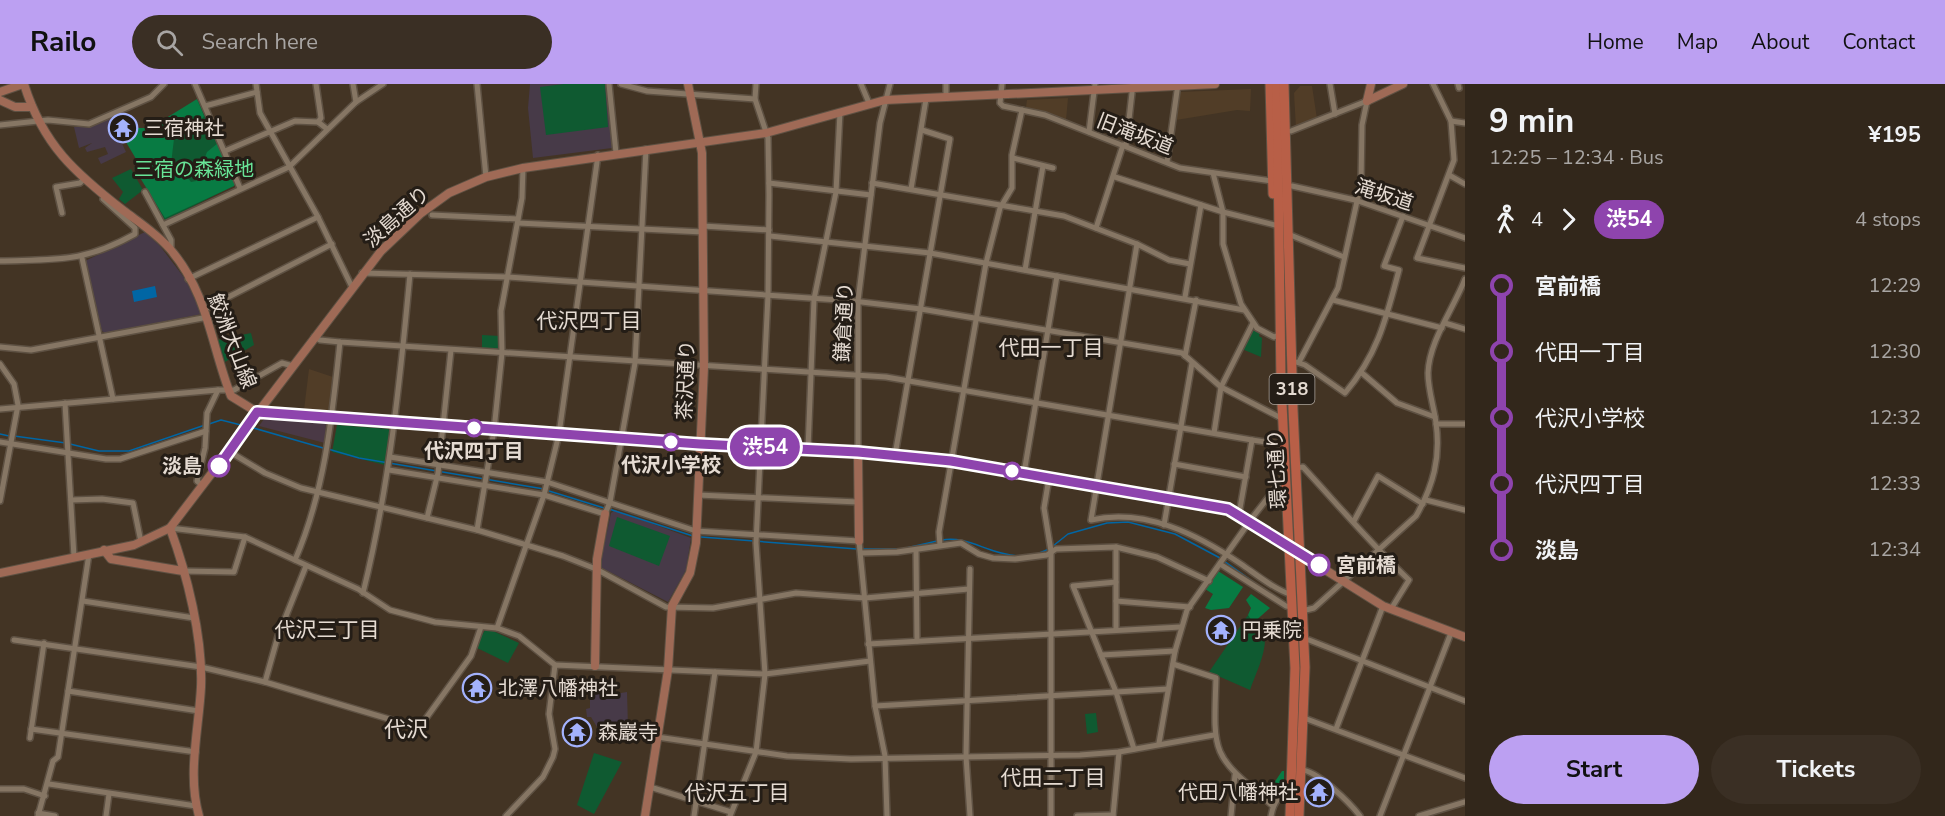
<!DOCTYPE html>
<meta charset="utf-8">
<style>
body{margin:0;font-family:"Nunito Sans","Noto Sans JP",sans-serif;background:#3a2f24;color:#f1f3f6;height:100vh;display:flex;flex-direction:column;font-size:22px;white-space:nowrap}
*{box-sizing:border-box;margin:0}
p{font-size:20px;color:#a8a5a3}
.icon{flex:none;width:33px;height:33px;fill:none;stroke:currentColor;stroke-width:2;stroke-linecap:round;stroke-linejoin:round}
.map{position:relative;flex:1;overflow:hidden}
.details{display:flex;flex-direction:column;background:#32271b;width:480px}
.details>*{flex:none}
.badge{padding:0 12px;border-radius:20px;font-size:21px;line-height:39px}
.map>.badge{position:absolute;translate:-50% -50%;box-shadow:0 0 0 3px #fff}
.legs{display:flex;align-items:center;gap:9px;height:66px;padding:0 24px;font-size:20px}
.legs p{margin-inline-start:auto}
.head{display:flex;align-items:center;justify-content:space-between;height:102px;padding:0 24px}
h1{font-size:33px;font-weight:700;line-height:45px}
.action{display:flex;gap:12px;margin-top:auto;padding:12px 24px}
.action a{flex:1;height:69px;border-radius:36px;background:#bca0f2;color:#111;font-size:24px;font-weight:700;line-height:69px;text-align:center}
.action a+a{background:#3a2f24;color:#f1f3f6}
ul{padding:0 24px;list-style:none}
li{display:flex;align-items:center;gap:21px;height:66px;font-size:22px}
li i{display:grid;place-items:center;width:9px;height:100%;margin:0 8px;background:currentColor}
li i::after{content:'';width:15px;height:15px;margin:-8px;border:4px solid;border-radius:50%;background:#32271b}
li p{margin-inline-start:auto}
li:first-child i{background:linear-gradient(#0000 50%,currentColor 0)}
li:last-child i{background:linear-gradient(currentColor 50%,#0000 0)}
header{display:flex;align-items:center;gap:36px;box-sizing:border-box;height:84px;padding:0 30px;background:#bca0f2;color:#111}
header strong{font-size:28px}
nav{display:flex;gap:33px;margin-inline-start:auto;font-size:21px}
.search{width:420px;height:54px;background:#3a2f24;display:flex;align-items:center;gap:15px;box-sizing:border-box;padding:0 21px;border-radius:33px;color:#a8a5a3;font-size:22px}
main{display:flex;flex:1;min-height:0}
.map>svg:first-child{display:block}
.commercial{fill:#4a3945}
.built{fill:#513d27}
.education{fill:#473a48}
.green{fill:#0f5a31}
.forest{fill:#087b43}
.water{fill:#0166a4}
.lines{fill:none;stroke-linecap:round;stroke-linejoin:round}
.stream{stroke:#0166a4;stroke-width:1.5}
.street-casing{stroke:#5e5143;stroke-width:8}
.secondary-casing{stroke:#5e5143;stroke-width:10}
.primary-casing{stroke:#5e5143;stroke-width:11}
.street{stroke:#867664;stroke-width:5}
.secondary{stroke:#9f6a56;stroke-width:8}
.primary{stroke:#b85f47;stroke-width:9}
.line-1-casing{stroke:#fff;stroke-width:14}
.line-1{stroke:#8e44ad;stroke-width:9}
.stop-1-dot{fill:#fff;stroke:#8e44ad;stroke-width:3}
.labels{text-anchor:middle;dominant-baseline:central;stroke-width:6;stroke-linejoin:round;paint-order:stroke}
.shield{fill:#241d16;stroke:#aba29a;stroke-width:1.5}
.shield-label{font-size:18px;font-weight:bold;fill:#e5dbd2}
.poi-label{font-size:20px;fill:#e5dbd2;stroke:#241d16;text-anchor:start}
.street-label{font-size:20px;fill:#e5dbd2;stroke:#241d16}
.park-label{font-size:20px;fill:#68e497;stroke:#241d16}
.stop-label{font-size:20px;font-weight:bold;fill:#e5dbd2;stroke:#241d16}
.neighbourhood-label{font-size:21px;fill:#e5dbd2;stroke:#241d16}
.quarter-label{font-size:22px;fill:#e5dbd2;stroke:#241d16}
</style>
<header>
<strong>Railo</strong>
<div class="search"><svg class="icon" aria-label="search" viewBox="0 0 24 24"><circle cx="10" cy="10" r="6"/><path d="M15 15l6 6"/></svg>Search here</div>
<nav><a>Home</a><a>Map</a><a>About</a><a>Contact</a></nav>
</header>
<main>
<div class="map">
<svg width="1465" height="732" viewBox="0 0 1465 732">
<rect width="100%" height="100%" fill="#433424"/>
<polygon class="commercial" points="264,335 326,338 325,359 259,342"/>
<g class="built">
<polygon points="1300,2 1312,2 1317,35 1296,44 1294,9"/>
<polygon points="1251,5 1250,27 1237,26 1176,36 1179,8"/>
<polygon points="1068,14 1066,36 1026,23 1027,16"/>
<polygon points="309,285 333,293 330,324 326,328 304,326"/>
</g>
<g class="education">
<polygon points="530,0 607,0 612,64 533,74 528,24"/>
<polygon points="110,34 126,68 101,80 98,74 108,70 105,63 87,68 85,64 92,59 79,64 74,43 88,43"/>
<polygon points="145,148 160,162 186,196 202,230 105,249 102,247 85,177"/>
<polygon points="615,426 691,454 686,486 668,518 602,484 600,480 611,429"/>
<polygon points="605,598 609,611 627,608 628,643 597,643 591,633 587,633 586,625 590,624 590,603 597,603 598,599"/>
</g>
<g class="green">
<polygon points="564,0 605,0 608,43 546,51 540,3"/>
<polygon points="199,17 237,100 166,136 162,135 149,111 154,99 149,51"/>
<polygon points="131,85 143,106 125,120 119,115 123,108 112,94"/>
<polygon points="1252,246 1260,249 1259,252 1262,254 1261,273 1242,265"/>
<polygon points="251,249 254,261 225,278 218,256"/>
<polygon points="482,251 500,252 500,263 496,267 482,267"/>
<polygon points="337,341 388,345 390,347 385,381 332,368"/>
<polygon points="617,433 670,452 659,482 609,462"/>
<path d="M1248,531l5,8 6,-3c15,20 -2,49 -9,70l-41,-18z"/>
<polygon points="485,546 493,547 519,559 508,579 475,563"/>
<polygon points="1096,629 1098,648 1087,650 1085,630"/>
<polygon points="594,669 622,678 594,730 577,721"/>
</g>
<g class="forest">
<polygon points="197,15 204,32 202,35 188,31 181,34 178,42 186,50 185,54 174,55 170,88 179,83 191,98 196,97 207,68 218,59 235,99 234,102 165,134 134,84 139,80 123,53 136,44 150,44"/>
<polygon points="1218,487 1243,503 1229,524 1211,526 1205,524 1213,510 1205,505"/>
<polygon points="1251,510 1270,524 1253,539 1248,531 1251,524 1246,516"/>
<polygon points="1282,687 1284,687 1284,705 1272,716 1263,711 1270,705"/>
</g>
<polygon class="water" points="155,202 157,213 134,218 132,207"/>
<g class="lines">
<g class="stream">
<polyline points="209,340 221,336 245,342"/>
<polyline points="250,343 323,364"/>
<polyline points="0,350 9,352"/>
<polyline points="14,352 66,359"/>
<polyline points="70,360 99,367 129,367 205,341"/>
<polyline points="328,365 359,374 544,405"/>
<polyline points="549,407 604,424"/>
<polyline points="609,425 693,452"/>
<polyline points="701,453 857,465"/>
<path d="M942,456c26,-5 47,15 78,16"/>
<polyline points="1053,462 1068,450 1107,439 1128,438 1175,450 1220,474"/>
<polyline points="862,465 902,465 937,457"/>
<polyline points="1037,470 1049,465"/>
<polyline points="1224,477 1262,504"/>
</g>
<g class="street-casing">
<g id="street">
<polyline points="195,0 240,104"/>
<polyline points="256,0 260,29 318,133 352,203"/>
<polyline points="316,0 321,34 318,38"/>
<polyline points="353,0 356,18"/>
<polyline points="477,0 486,93"/>
<polyline points="609,0 616,69"/>
<polyline points="621,0 647,7 755,15"/>
<polyline points="861,0 869,19"/>
<polyline points="1002,0 1000,19 1003,22 1045,31 1180,84 1272,97"/>
<polyline points="1330,0 1335,30"/>
<polyline points="1433,0 1451,37 1454,76 1417,174 1465,184"/>
<polyline points="1458,0 1459,4"/>
<polyline points="946,14 946,0"/>
<polyline points="205,22 257,8"/>
<polyline points="1451,37 1465,39"/>
<polyline points="0,41 48,36 89,40 151,13 164,0"/>
<polyline points="1291,47 1367,17"/>
<polyline points="1089,48 1095,0"/>
<polyline points="1126,62 1133,0"/>
<polyline points="225,67 295,37 318,38 327,45"/>
<polyline points="1013,74 1053,84"/>
<polyline points="1167,78 1178,0"/>
<polyline points="1213,89 1223,128 1223,160 1241,220 1257,244 1274,253 1281,250"/>
<polyline points="1449,91 1465,100"/>
<polyline points="1115,93 1223,128 1279,142"/>
<polyline points="769,99 871,111"/>
<polyline points="872,99 1064,132 1137,160 1169,176 1190,180"/>
<polyline points="1292,102 1355,116 1465,154"/>
<polyline points="911,105 926,15"/>
<polyline points="145,108 171,156 171,166"/>
<polyline points="62,129 56,103 80,99 84,95"/>
<polyline points="432,131 518,135"/>
<polyline points="518,139 703,148"/>
<polyline points="163,141 289,83 356,18 383,0"/>
<polyline points="703,142 769,146"/>
<polyline points="1096,144 1123,61"/>
<polyline points="1288,150 1344,173"/>
<polyline points="770,152 930,169 1244,226"/>
<path d="M1137,160l-46,276c54,-12 106,14 150,44 16,11 33,25 51,31"/>
<polyline points="82,174 113,315"/>
<path d="M0,177c57,-2 83,2 135,-27v-6l-32,-29 2,-3"/>
<polyline points="1025,186 1043,82"/>
<polyline points="362,189 507,193 853,217 921,225 1182,269 1221,303 1283,335"/>
<polyline points="188,195 318,133"/>
<polyline points="1185,213 1201,121"/>
<polyline points="1333,216 1442,244"/>
<polyline points="205,225 332,160"/>
<polyline points="1445,239 1465,245"/>
<polyline points="314,253 320,256 340,258 886,293 1252,356 1278,360 1284,356"/>
<polyline points="0,263 31,266 208,233"/>
<polyline points="1185,272 1196,216"/>
<path d="M1296,278l9,3 40,28c33,-39 41,-74 54,-123l-15,-4 19,-50"/>
<polyline points="1299,278 1338,204 1361,99 1362,41 1367,17"/>
<polyline points="0,280 14,300 18,321 0,417"/>
<polyline points="1362,289 1397,319 1435,333"/>
<polyline points="65,319 74,473"/>
<polyline points="0,325 218,306"/>
<polyline points="1436,340 1465,340"/>
<polyline points="1214,349 1221,303 1253,239"/>
<polyline points="0,358 106,375 120,375 206,347"/>
<polyline points="808,365 814,215 836,108 840,28"/>
<polyline points="230,368 265,389 301,404 477,446 563,472 596,485 666,523 713,524 796,509 865,514 969,505"/>
<polyline points="858,368 858,217 880,39 890,0"/>
<polyline points="895,371 950,55 922,46"/>
<polyline points="390,373 547,398 696,447 859,457 875,622 885,672 887,732"/>
<polyline points="1174,380 1246,393"/>
<path d="M1295,384l8,-1c35,38 68,77 106,113l-18,29"/>
<polyline points="389,386 544,411 605,430 610,418 635,279 646,65"/>
<polyline points="1024,389 1057,192"/>
<polyline points="1049,394 1044,424 1051,467 1051,732"/>
<polyline points="203,402 197,397 205,364 207,329 218,306 234,306 282,279 293,282"/>
<polyline points="698,411 858,418"/>
<polyline points="71,416 102,415 133,419 141,458"/>
<polyline points="1426,416 1465,426"/>
<polyline points="1239,430 1252,356"/>
<polyline points="427,434 438,389 451,266"/>
<polyline points="1354,437 1378,392 1423,420"/>
<polyline points="1164,441 1192,279"/>
<polyline points="170,444 245,453 358,505 390,526 435,538 497,544 519,552 555,581"/>
<polyline points="477,446 494,346 502,269 501,227 522,114 523,84"/>
<polyline points="940,461 939,448 986,179 1000,124 1012,104 1012,71 1022,26"/>
<polyline points="916,466 917,557"/>
<polyline points="861,469 897,468 961,459 979,470 993,474 1015,475 1047,471 1056,465 1116,463 1157,473 1209,497"/>
<path d="M295,476c30,-69 37,-143 45,-218"/>
<polyline points="1220,480 1286,522 1293,523"/>
<polyline points="970,485 966,672 970,732"/>
<polyline points="183,487 234,488 245,453"/>
<polyline points="1116,498 1073,502 1116,608 1134,665"/>
<path d="M363,509c26,-105 37,-211 47,-319"/>
<polyline points="83,517 194,534"/>
<polyline points="1116,517 1190,523"/>
<path d="M1302,527l12,-3 102,-92c17,-30 25,-58 20,-93 -2,-16 -8,-33 -8,-50 1,-32 26,-65 37,-94"/>
<polyline points="497,544 544,411 559,350 598,71"/>
<polyline points="1116,546 1116,463"/>
<polyline points="14,556 201,583 265,598 419,644 471,572 481,543"/>
<polyline points="1303,556 1309,556 1465,617"/>
<polyline points="868,560 1181,543"/>
<polyline points="1101,571 1175,567"/>
<path d="M1173,580l43,14c-3,80 -4,76 57,128"/>
<polyline points="265,598 278,552 306,482"/>
<polyline points="68,607 199,627"/>
<polyline points="875,622 1168,605"/>
<polyline points="1304,634 1465,694"/>
<polyline points="31,645 196,668"/>
<polyline points="1336,645 1383,522"/>
<polyline points="657,653 787,672 851,675 1080,671 1119,668 1214,651"/>
<polyline points="30,654 44,559"/>
<polyline points="1159,659 1175,567 1187,526 1252,434 1285,392"/>
<path d="M1301,686c16,0 49,33 59,46"/>
<polyline points="49,700 196,722"/>
<polyline points="650,703 731,728"/>
<polyline points="0,705 24,705 45,712"/>
<polyline points="38,729 55,732"/>
<polyline points="38,732 53,677 58,673 89,470"/>
<polyline points="106,732 109,710"/>
<polyline points="506,732 543,693 553,673 555,665 549,630 555,581 765,590 870,577"/>
<polyline points="694,732 715,588"/>
<polyline points="730,732 756,668 765,590 756,459 768,211 769,111 768,54 755,15 756,0"/>
<polyline points="1077,732 1113,731"/>
<polyline points="1113,732 1119,668"/>
<polyline points="1231,732 1235,691"/>
<path d="M1271,732c2,-11 7,-23 20,-23"/>
<polyline points="1380,732 1451,549"/>
<polyline points="1419,732 1465,718"/>
</g>
</g>
<g class="secondary-casing">
<g id="secondary">
<path d="M24,0c19,61 51,89 100,127 16,12 33,23 46,38 38,44 41,96 61,147l26,16 443,32 195,11 129,18 204,36 155,97 82,31"/>
<polyline points="0,8 23,0"/>
<polyline points="0,16 15,23 32,23"/>
<polyline points="1367,17 1403,0"/>
<polyline points="1367,17 1371,0"/>
<polyline points="858,368 859,457"/>
<path d="M170,444c17,46 33,110 31,159 -2,41 -14,88 -2,129"/>
<polyline points="104,466 111,475 183,487"/>
<polyline points="0,489 134,461 170,444 381,167 420,130 449,109 486,93 523,84 766,49 885,16 1215,0"/>
<polyline points="595,582 597,475 605,430"/>
<polyline points="645,732 668,586 672,522 690,489 696,459 704,283 702,69 688,0"/>
</g>
</g>
<g class="primary-casing">
<g id="primary">
<polyline points="1270,0 1273,110"/>
<polyline points="1277,0 1281,300 1295,584 1290,732"/>
<polyline points="1284,0 1293,325 1305,583 1299,732"/>
</g>
</g>
<use href="#street" class="street"/>
<use href="#secondary" class="secondary"/>
<use href="#primary" class="primary"/>
</g>
<g class="lines">
<g class="line-1-casing">
<polyline id="line-1" points="219,382 257,328 700,360 858,368 951,377 1228,425 1319,481"/>
</g>
<use href="#line-1" class="line-1"/>
</g>
<defs>
<g id="temple-ring" transform="scale(1.5)"><circle r="9.5" fill="#241d16" stroke="#a3b2fd" stroke-width="1.5"/><path d="M0-6L5-2H3V0L6.5 2.5H4V6H1.5V3h-3V6H-4V2.5H-6.5L-3 0V-2H-5Z" fill="#a3b2fd"/></g>
</defs>
<g fill-rule="evenodd">
<use href="#temple-ring" x="123" y="44"/>
<use href="#temple-ring" x="1221" y="546"/>
<use href="#temple-ring" x="477" y="604"/>
<use href="#temple-ring" x="577" y="648"/>
<use href="#temple-ring" x="1319" y="708"/>
</g>
<g class="stop-1-dot">
<circle cx="474" cy="344" r="8"/>
<circle cx="671" cy="358" r="8"/>
<circle cx="219" cy="382" r="10"/>
<circle cx="1012" cy="387" r="8"/>
<circle cx="1319" cy="481" r="10"/>
</g>
<g class="labels">
<rect class="shield" x="1269.5" y="290" width="45" height="30" rx="4.5"/>
<g class="shield-label">
<text x="1292" y="305">318</text>
</g>
<g class="poi-label">
<text x="144" y="44">三宿神社</text>
<text x="1242" y="546">円乗院</text>
<text x="498" y="604">北澤八幡神社</text>
<text x="598" y="648">森巖寺</text>
<text x="1298" y="708" text-anchor="end">代田八幡神社</text>
</g>
<g class="street-label">
<text transform="translate(1135 50) rotate(21)">旧滝坂道</text>
<text transform="translate(1384 111) rotate(18)">滝坂道</text>
<text transform="translate(397 133) rotate(-42)">淡島通り</text>
<text transform="translate(844 238) rotate(-87)">鎌倉通り</text>
<text transform="translate(232 257) rotate(69)">鮫洲大山線</text>
<text transform="translate(686 296) rotate(-88)">茶沢通り</text>
<text transform="translate(1277 385) rotate(-93)">環七通り</text>
</g>
<g class="park-label">
<text x="194" y="85">三宿の森緑地</text>
</g>
<g class="stop-label">
<text x="474" y="367">代沢四丁目</text>
<text x="671" y="381">代沢小学校</text>
<text x="202" y="382" text-anchor="end">淡島</text>
<text x="1336" y="481" text-anchor="start">宮前橋</text>
</g>
<g class="neighbourhood-label">
<text x="589" y="237">代沢四丁目</text>
<text x="1051" y="264">代田一丁目</text>
<text x="327" y="546">代沢三丁目</text>
<text x="1053" y="694">代田二丁目</text>
<text x="737" y="709">代沢五丁目</text>
</g>
<g class="quarter-label">
<text x="406" y="646">代沢</text>
</g>
</g>
</svg>
<b class="badge" style="left:765px;top:363px;background:#8e44ad;color:#fff">渋54</b>
</div>
<section class="details">
<div class="head"><div><h1>9 min</h1><p>12:25 – 12:34 · Bus</p></div><b>¥195</b></div>
<div class="legs"><svg class="icon" aria-label="walk" viewBox="0 0 24 24"><circle cx="13" cy="4" r="2"/><path d="M13 8l-2 6 4 7M11 14l-3 7M7 12l3-4h3l4 4"/></svg>4<svg class="icon" aria-label="forward" viewBox="0 0 24 24"><path d="M9 5l7 7-7 7"/></svg><b class="badge" style="background:#8e44ad;color:#fff">渋54</b><p>4 stops</p></div>
<ul>
<li><i style="color:#8e44ad"></i><b>宮前橋</b><p>12:29</p></li>
<li><i style="color:#8e44ad"></i><span>代田一丁目</span><p>12:30</p></li>
<li><i style="color:#8e44ad"></i><span>代沢小学校</span><p>12:32</p></li>
<li><i style="color:#8e44ad"></i><span>代沢四丁目</span><p>12:33</p></li>
<li><i style="color:#8e44ad"></i><b>淡島</b><p>12:34</p></li>
</ul>
<div class="action"><a>Start</a><a>Tickets</a></div>
</section>
</main>
